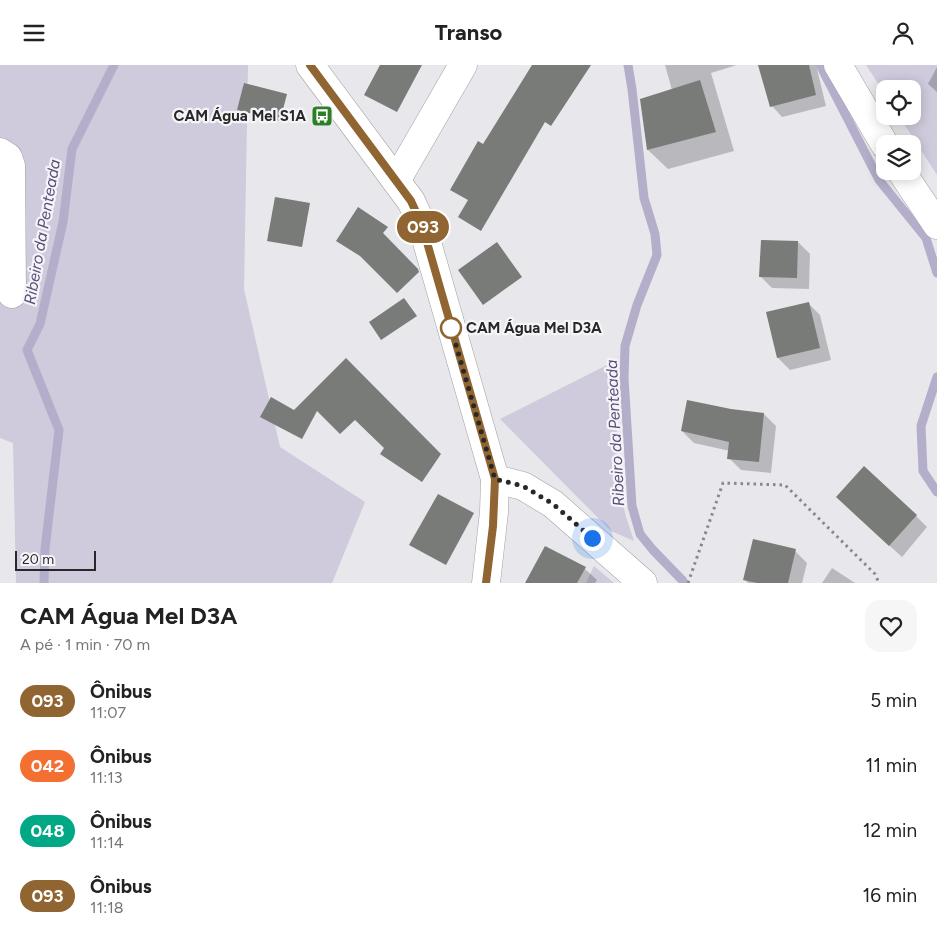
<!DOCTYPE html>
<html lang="pt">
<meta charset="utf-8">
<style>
body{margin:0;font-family:Figtree,sans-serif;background:#f6f6f6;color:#222;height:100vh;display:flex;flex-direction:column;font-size:19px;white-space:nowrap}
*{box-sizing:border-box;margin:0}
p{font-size:16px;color:#767676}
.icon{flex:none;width:28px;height:28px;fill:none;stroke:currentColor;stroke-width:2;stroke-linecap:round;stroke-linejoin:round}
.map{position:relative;height:518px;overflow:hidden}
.panel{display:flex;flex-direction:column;background:#fff;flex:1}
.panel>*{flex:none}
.badge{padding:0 10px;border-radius:16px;font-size:18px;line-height:32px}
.controls{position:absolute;left:876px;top:15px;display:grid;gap:10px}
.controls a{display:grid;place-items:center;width:45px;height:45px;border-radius:10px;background:#fff;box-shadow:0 2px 12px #0003;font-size:25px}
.scale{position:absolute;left:15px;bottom:12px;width:81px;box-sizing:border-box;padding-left:5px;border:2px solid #282829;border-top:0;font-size:14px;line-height:18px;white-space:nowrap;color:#282829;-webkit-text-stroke:4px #f5f5f9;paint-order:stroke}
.you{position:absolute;width:25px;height:25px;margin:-12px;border:4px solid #fff;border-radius:50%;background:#1a73e8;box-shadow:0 0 0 8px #1a73e833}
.map>.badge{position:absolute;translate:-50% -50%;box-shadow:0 0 0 2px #fff}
.round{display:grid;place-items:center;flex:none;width:52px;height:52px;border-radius:15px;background:#f6f6f6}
.summary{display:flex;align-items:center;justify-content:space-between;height:85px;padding:0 20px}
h1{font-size:24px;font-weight:700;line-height:38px}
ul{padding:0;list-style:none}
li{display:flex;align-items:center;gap:15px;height:65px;padding:0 20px}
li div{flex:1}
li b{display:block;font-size:19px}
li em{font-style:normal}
li .badge{min-width:55px;font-weight:700;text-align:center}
header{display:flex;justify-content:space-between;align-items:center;height:65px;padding:0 20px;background:#fff;font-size:22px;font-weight:700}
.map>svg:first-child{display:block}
.green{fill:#cfcadc}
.shadow{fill:#0003}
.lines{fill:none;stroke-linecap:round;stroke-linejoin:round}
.stream{stroke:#b5aeca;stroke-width:9}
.building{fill:#787b78}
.minor-casing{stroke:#a1a0a4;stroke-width:29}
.path{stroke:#88878a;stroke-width:3;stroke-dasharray:2.5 4;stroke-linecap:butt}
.minor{stroke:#fff;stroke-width:28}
.line-casing{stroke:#fff;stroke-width:11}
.line{stroke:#906532;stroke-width:8}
.walk{stroke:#282829;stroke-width:5;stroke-dasharray:0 9}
.stop-dot{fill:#fff;stroke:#906532;stroke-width:2.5}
.labels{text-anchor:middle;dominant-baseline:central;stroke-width:4.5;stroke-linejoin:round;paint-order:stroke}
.poi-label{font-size:15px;font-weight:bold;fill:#282829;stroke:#f5f5f9;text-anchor:end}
.stop-label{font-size:15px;font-weight:bold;fill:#282829;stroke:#f5f5f9;text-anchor:start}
.water-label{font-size:16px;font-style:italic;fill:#5b4e79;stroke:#f5f5f9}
</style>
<header><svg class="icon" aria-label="menu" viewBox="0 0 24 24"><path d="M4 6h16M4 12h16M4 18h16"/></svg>Transo<svg class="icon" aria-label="person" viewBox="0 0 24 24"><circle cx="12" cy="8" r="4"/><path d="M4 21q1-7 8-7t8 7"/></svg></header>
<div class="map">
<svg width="937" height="518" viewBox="0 0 937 518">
<rect width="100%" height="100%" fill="#e8e7eb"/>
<g class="green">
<polygon points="0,0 248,0 244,224 280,382 365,437 332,518 16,518 13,378 0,373"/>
<polygon points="866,0 937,0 937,110 899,51 912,51 912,24 885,24 885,29"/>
<polygon points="615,296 618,419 626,452 634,476 611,466 500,354"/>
<polygon points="594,501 614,518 586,518"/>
</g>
<g class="shadow">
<polygon points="665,0 737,0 711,8 734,86 668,104 648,85 672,25"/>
<polygon points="759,0 816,0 826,41 782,52 772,41"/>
<polygon points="937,2 937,27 928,19"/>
<polygon points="798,177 810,189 809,224 772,223 760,211"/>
<polygon points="808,238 820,250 831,295 790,305 778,293 767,248"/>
<polygon points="731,345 764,349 776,361 771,408 741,405 729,393 730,386 694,378 682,366"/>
<polygon points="849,444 915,450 927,462 902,492"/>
<polygon points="795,486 807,498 802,518 748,518 744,514"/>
<polygon points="832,503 855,518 822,518"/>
<polygon points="585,504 597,515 595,518 535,518"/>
</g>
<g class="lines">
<g class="stream">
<polyline points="628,0 632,24 644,133 655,169 657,190 637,240 625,281 624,313 632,441 640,469 653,485 683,516"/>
<polyline points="820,0 879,115 926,173 937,208"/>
<polyline points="937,312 921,361 923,406 937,427"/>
<polyline points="44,518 45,484 59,365 27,285 40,259 63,157 72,84 114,0"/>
</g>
</g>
<g class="building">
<polygon points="380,0 422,0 397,47 364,30"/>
<polygon points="532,0 591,0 551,61 545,57 481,166 458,152 468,135 450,125 478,76 483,79"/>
<polygon points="758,0 809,0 816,30 770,42"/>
<polygon points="700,15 716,67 647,85 640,34"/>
<polygon points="244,18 287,29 280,56 237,45"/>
<polygon points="275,132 310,138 302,182 267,176"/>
<polygon points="358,142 388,162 383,168 418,204 419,207 397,228 360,191 336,176"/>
<polygon points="761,175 798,176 797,213 759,212"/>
<polygon points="497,177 522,212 483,240 458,205"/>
<polygon points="404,233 417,251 381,275 369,257"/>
<polygon points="809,237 820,283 777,293 766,247"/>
<polygon points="346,293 441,389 422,417 380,389 384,383 355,355 340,369 317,346 302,374 260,352 271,332 294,345"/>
<polygon points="687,335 731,344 764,348 759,397 727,394 729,377 681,366"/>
<polygon points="864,401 917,450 889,481 836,432"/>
<polygon points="438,429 474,448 446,500 409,480"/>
<polygon points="753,474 796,484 788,518 757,518 743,515"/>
<polygon points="545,481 586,502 577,518 525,518"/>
</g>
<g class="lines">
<g class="minor-casing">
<g id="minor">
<polyline points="310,0 411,136 422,160 495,414 494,447 486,518"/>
<polyline points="838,0 885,80"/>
<polyline points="0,87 8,92 11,101 12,229"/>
<polyline points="901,106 937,160"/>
<polyline points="396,116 463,0"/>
<polyline points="495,414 523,421 553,439 643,518"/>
</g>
</g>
<polyline class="path" points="688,518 723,418 785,420 875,509 879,518"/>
<use href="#minor" class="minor"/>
</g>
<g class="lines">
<g class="line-casing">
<polyline id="line" points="310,0 411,136 422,160 495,414 493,461 486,518"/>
</g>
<use href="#line" class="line"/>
<polyline class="walk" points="451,263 495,414 523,421 553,439 592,473"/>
</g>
<defs>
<g id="bus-square" transform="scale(1.125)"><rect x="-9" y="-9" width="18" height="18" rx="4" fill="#2e7d27" stroke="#f5f5f9"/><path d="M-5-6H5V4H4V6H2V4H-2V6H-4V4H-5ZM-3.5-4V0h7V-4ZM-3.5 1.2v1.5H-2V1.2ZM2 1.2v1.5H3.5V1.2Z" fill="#fff"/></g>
</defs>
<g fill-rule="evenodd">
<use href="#bus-square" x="322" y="51"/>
</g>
<circle class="stop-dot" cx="451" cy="263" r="10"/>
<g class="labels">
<g class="poi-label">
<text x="306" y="51">CAM Água Mel S1A</text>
</g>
<g class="stop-label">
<text x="466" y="263">CAM Água Mel D3A</text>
</g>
<g class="water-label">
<text transform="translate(42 167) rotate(-80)">Ribeiro da Penteada</text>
<text transform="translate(615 368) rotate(-93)">Ribeiro da Penteada</text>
</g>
</g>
</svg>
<div class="controls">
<a><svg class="icon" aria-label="locate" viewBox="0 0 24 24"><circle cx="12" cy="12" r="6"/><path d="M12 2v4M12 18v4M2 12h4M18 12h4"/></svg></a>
<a><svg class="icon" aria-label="layers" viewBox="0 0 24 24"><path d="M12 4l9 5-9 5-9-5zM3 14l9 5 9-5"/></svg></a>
</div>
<div class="scale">20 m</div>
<div class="you" style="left:592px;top:473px"></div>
<b class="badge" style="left:423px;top:162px;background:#906532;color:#fff">093</b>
</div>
<section class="panel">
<div class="summary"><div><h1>CAM Água Mel D3A</h1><p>A pé · 1 min · 70 m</p></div><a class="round"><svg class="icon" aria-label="heart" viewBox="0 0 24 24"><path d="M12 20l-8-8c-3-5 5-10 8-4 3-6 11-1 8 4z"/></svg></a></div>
<ul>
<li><span class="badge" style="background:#906532;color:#fff">093</span><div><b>Ônibus</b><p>11:07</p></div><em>5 min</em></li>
<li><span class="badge" style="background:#f37032;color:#fff">042</span><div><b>Ônibus</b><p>11:13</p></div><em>11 min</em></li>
<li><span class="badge" style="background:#00a886;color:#fff">048</span><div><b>Ônibus</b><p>11:14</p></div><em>12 min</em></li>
<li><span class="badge" style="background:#906532;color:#fff">093</span><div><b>Ônibus</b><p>11:18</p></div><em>16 min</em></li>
</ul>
</section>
